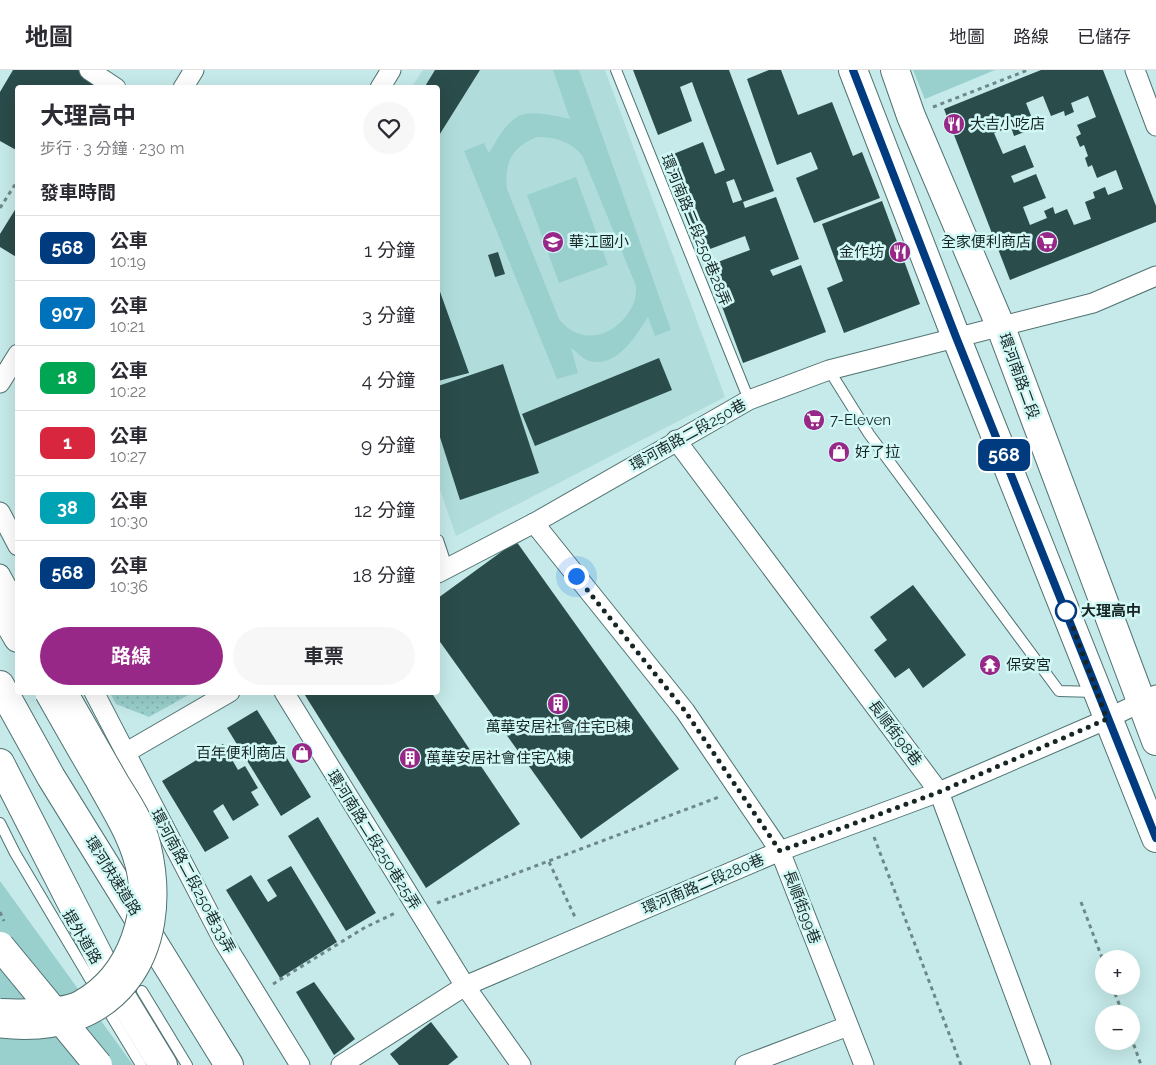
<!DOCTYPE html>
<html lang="zh-TW">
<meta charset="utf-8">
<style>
body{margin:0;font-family:Raleway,"Noto Sans TC",sans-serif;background:#f7f7f7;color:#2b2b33;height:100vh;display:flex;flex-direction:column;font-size:19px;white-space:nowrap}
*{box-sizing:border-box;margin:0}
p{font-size:16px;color:#7c7c81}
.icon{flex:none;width:28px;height:28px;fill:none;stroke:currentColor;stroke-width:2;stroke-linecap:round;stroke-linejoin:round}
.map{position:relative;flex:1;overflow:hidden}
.details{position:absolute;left:15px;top:15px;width:425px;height:610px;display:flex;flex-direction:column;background:#fff;border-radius:5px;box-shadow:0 5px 20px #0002}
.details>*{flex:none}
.badge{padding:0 10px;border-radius:8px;font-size:18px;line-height:32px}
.tools{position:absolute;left:1095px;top:880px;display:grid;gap:10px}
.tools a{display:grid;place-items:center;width:45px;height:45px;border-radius:50%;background:#fff;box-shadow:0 5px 20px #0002;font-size:25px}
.you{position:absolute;width:25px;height:25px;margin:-12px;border:4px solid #fff;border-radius:50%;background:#1a73e8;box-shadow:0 0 0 8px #1a73e833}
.map>.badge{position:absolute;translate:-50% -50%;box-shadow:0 0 0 2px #fff}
h2{padding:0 25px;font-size:19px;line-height:45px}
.round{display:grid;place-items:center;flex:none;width:52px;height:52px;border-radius:26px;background:#f7f7f7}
.head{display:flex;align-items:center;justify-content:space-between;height:85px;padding:0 25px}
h1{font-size:24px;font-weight:700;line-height:38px}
.button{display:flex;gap:10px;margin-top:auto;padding:10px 25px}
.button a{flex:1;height:58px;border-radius:30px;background:#972887;color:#fff;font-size:20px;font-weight:700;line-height:58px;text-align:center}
.button a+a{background:#f7f7f7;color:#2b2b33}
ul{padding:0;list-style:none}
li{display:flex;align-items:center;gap:15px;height:65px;padding:0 25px;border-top:1px solid #e1e1e2}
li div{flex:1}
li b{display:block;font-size:19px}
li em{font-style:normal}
li .badge{min-width:55px;font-weight:700;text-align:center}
header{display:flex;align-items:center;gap:30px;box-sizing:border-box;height:70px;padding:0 25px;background:#fff;border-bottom:1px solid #e1e1e2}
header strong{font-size:24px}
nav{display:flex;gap:28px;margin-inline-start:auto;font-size:18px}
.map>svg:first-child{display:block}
.built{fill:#b0dddb}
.grass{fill:url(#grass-dots)}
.park{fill:#99d0cd;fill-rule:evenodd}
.building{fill:#2a4c4a;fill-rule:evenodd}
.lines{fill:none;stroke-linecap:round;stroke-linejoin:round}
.lane-casing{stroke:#507271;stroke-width:12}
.street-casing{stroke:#507271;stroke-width:21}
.secondary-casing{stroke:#507271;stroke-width:30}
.highway-casing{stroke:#507271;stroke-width:30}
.path{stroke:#6e8888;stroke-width:3;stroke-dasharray:4 4;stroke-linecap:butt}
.lane{stroke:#fff;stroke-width:10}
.street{stroke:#fff;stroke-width:19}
.secondary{stroke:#fff;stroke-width:28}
.highway{stroke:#fff;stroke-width:28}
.street-bridge-casing{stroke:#507271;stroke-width:21;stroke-linecap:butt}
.highway-bridge-casing{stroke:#507271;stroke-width:30;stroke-linecap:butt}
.street-bridge{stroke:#fff;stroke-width:19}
.highway-bridge{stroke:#fff;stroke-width:28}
.line-casing{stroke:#fff;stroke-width:11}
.line{stroke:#003b80;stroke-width:8}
.walk{stroke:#172525;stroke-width:5;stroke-dasharray:0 9}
.stop-dot{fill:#fff;stroke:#003b80;stroke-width:2.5}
.labels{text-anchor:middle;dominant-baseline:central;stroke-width:5;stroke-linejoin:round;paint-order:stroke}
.poi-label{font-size:15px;fill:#172525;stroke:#d2f8f6;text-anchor:start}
.street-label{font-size:15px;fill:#172525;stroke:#d2f8f6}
.stop-label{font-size:15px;font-weight:bold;fill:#172525;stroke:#d2f8f6;text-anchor:start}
</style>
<header>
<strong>地圖</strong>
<nav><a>地圖</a><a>路線</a><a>已儲存</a></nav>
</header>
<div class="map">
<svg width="1156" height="995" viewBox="0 0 1156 995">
<defs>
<pattern id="grass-dots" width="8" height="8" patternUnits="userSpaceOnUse" patternTransform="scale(1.25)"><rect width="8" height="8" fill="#99d0cd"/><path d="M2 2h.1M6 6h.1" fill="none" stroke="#83b2b0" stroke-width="1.8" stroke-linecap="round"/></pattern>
</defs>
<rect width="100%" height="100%" fill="#c5eae9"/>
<polygon class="built" points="423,0 605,0 725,327 456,466 438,414 438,18 411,18"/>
<polygon class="grass" points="110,623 192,623 149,647 116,634"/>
<g class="park">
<path d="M553,0h26l92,260 -16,6 -7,-19c-12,19 -33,54 -61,43 -5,-2 -11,-9 -16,-12l7,25 -21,6 -93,-228 20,-8 5,10c26,-45 32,-44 81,-34zM537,67c18,0 36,5 46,20l53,129c0,5 0,11 -2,16 -13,33 -52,47 -75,17l-52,-130c-3,-27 5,-42 30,-52z"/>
<polygon points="913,0 995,0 925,29 928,37"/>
<polygon points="576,107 608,195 559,213 527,125"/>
<polygon points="0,811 133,995 0,995"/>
</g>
<g class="building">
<polygon points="13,0 79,0 109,18 18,18 18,81 0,71 0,22"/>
<polygon points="435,0 480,0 438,67 438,18 424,18"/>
<path d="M633,0h96l45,121 -31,11 2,6 31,-11 23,62 -29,11 3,6 28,-11 25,67 -83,31 -36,-97 43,-16 -5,-14 -43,16 -36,-95 37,-15 12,32 10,-4 -28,-74 -5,-14 -12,5 12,34 -34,14zM734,109l8,21 -9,3 -7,-21z"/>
<polygon points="769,0 781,0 798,45 832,32 853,86 862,82 880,128 814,153 796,108 818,99 811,82 777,95 747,9"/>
<path d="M1041,0h62l53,136v16l-146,58 -66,-171zM1043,26l8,20 13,-5 1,5 9,-4 -3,-9 17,-7 8,21 -19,8 4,9 -5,3 4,10 4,-2 4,11 -3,2 3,9 4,-2 5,13 19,-8 7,19 -15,6 -3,-8 -12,5 2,6 -10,4 6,17 -17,6 -7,-16 -12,5 -2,-7 -9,4 3,7 -17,7 -7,-18 23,-9 -10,-24 -22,9 -3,-7 23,-9 -9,-22 -22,9 -9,-21 17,-6 3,9 13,-5 -2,-4 9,-4 -8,-20z"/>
<polygon points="882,131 920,234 844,263 827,218 843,211 822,154"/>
<polygon points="18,135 18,188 0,177 0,164"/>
<polygon points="498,182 505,204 495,207 488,185"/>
<polygon points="438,216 469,303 438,311"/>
<polygon points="659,288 672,320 535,376 522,344"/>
<polygon points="503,294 539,403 460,430 438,361 438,316"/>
<polygon points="516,471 679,699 581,769 438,569 438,528"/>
<polygon points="913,515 966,585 923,618 909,598 895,608 874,580 887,570 870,547"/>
<polygon points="303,622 431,622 520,754 426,818"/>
<polygon points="257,640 311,727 281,746 227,658"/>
<polygon points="223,674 238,700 245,696 258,718 251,722 259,735 233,751 223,734 213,741 229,768 205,782 162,711"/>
<polygon points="318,747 376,843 346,861 288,766"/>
<polygon points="291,796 337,872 280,908 226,820 251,805 268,832 277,826 267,810"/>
<polygon points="314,912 355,969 334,985 296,922"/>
<polygon points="431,952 458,987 448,995 399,995 390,984"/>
</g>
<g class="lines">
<g class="lane-casing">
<g id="lane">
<polyline points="616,0 749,330"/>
<polyline points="829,300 869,364 1059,621 1095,622"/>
<polyline points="438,470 447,497"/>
<polyline points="0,753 15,783 97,921"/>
<polyline points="142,921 187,995"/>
<polyline points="104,934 141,995"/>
</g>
</g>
<g class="street-casing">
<g id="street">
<polyline points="89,0 116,18"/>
<polyline points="1135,0 1156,56"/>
<polyline points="183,18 194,0"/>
<polyline points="380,18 391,0"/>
<polyline points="0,313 18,284"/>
<polyline points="676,370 939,722 1041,995"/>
<polyline points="0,442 18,476"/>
<polyline points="534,453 685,641 780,781 864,995"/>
<polyline points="438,503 536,452 749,330 829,300 1093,233 1156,206"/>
<polyline points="0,504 18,537"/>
<polyline points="94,622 224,872 300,995"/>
<polyline points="284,622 465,916 521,995"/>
<polyline points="125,683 230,622"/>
<polyline points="341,995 465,916 780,781 939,722 1096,654 1156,625"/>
<polyline points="745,995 848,956"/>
</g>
</g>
<g class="secondary-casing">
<g id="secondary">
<polyline points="853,0 956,267 1156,768"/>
<polyline points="895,0 911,46 1000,255 1156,671"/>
</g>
</g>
<g class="highway-casing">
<g id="highway">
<polyline points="0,537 18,568"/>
<polyline points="0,615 51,707 229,995"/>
<polyline points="0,693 110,908 163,995"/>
</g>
</g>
<g class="path">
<polyline points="933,37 1028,0"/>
<polyline points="0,138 18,110"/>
<polyline points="874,767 961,995"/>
<polyline points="549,792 575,847"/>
<polyline points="1081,832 1104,893"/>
<polyline points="437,833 719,727"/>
<polyline points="0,842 4,851"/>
<polyline points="273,914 364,858 395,843"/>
<polyline points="1112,916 1123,944"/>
<polyline points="1131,967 1141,995"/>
</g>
<use href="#lane" class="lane"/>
<use href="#street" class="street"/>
<use href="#secondary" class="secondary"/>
<use href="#highway" class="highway"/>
<g class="street-bridge-casing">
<path id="street-bridge" d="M0,958c117,14 177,-73 151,-183 -5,-22 -20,-45 -32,-64 -17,-30 -34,-59 -51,-89"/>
</g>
<g class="highway-bridge-casing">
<g id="highway-bridge">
<polyline points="0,876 98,995"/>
<path d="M0,943c20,1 65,1 82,-9 50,-28 73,-94 55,-148 -8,-26 -24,-51 -37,-75 -17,-29 -34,-59 -51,-89"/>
</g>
</g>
<use href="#street-bridge" class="street-bridge"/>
<use href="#highway-bridge" class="highway-bridge"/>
</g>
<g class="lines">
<g class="line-casing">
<polyline id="line" points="853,0 956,267 1156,768"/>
</g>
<use href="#line" class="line"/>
<polyline class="walk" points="576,506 685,641 780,781 939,722 1107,649 1066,539 1066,541"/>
</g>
<defs>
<g id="restaurant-disc" transform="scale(1.125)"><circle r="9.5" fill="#972887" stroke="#d2f8f6"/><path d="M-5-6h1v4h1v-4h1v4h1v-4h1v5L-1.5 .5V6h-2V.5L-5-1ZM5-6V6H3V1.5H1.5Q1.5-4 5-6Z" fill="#fff"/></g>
<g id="school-disc" transform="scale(1.125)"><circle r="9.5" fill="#972887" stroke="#d2f8f6"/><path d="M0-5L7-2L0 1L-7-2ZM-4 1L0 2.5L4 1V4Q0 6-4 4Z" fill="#fff"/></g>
<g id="supermarket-disc" transform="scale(1.125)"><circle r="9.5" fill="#972887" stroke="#d2f8f6"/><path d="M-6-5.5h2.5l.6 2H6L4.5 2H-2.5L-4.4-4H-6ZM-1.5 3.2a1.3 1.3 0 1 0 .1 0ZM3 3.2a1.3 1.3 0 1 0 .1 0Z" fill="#fff"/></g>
<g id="shop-disc" transform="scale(1.125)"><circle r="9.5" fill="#972887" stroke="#d2f8f6"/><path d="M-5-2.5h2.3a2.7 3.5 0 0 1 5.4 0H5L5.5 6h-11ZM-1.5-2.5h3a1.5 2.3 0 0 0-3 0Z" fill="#fff"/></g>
<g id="temple-disc" transform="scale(1.125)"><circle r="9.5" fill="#972887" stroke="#d2f8f6"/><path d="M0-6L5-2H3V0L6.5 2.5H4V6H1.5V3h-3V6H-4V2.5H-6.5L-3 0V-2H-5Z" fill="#fff"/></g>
<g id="building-disc" transform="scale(1.125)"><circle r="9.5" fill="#972887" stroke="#d2f8f6"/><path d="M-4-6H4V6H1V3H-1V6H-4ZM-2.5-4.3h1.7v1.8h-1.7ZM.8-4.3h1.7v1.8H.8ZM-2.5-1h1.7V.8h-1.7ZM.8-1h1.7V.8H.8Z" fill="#fff"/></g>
</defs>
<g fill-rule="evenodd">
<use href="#restaurant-disc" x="954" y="54"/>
<use href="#school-disc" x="553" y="172"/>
<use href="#supermarket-disc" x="1047" y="172"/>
<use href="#restaurant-disc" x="900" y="182"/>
<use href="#supermarket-disc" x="814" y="350"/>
<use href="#shop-disc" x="839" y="382"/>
<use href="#temple-disc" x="990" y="595"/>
<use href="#building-disc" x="558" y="634"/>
<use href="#shop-disc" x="302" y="683"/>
<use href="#building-disc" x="410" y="688"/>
</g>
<circle class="stop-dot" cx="1066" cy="541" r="10"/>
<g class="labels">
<g class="poi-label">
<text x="970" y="54">大吉小吃店</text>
<text x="569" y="172">華江國小</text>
<text x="1031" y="172" text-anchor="end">全家便利商店</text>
<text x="884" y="182" text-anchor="end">金作坊</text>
<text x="830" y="350">7-Eleven</text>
<text x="855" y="382">好了拉</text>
<text x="1006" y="595">保安宮</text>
<text x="558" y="657" text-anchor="middle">萬華安居社會住宅B棟</text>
<text x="286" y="683" text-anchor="end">百年便利商店</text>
<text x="426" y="688">萬華安居社會住宅A棟</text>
</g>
<g class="street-label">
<text transform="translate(696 160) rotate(68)">環河南路二段250巷28弄</text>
<text transform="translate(1019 306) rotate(70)">環河南路二段</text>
<text transform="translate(688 365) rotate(-29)">環河南路二段250巷</text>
<text transform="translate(895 663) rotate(53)">長順街98巷</text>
<text transform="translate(374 770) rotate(58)">環河南路二段250巷25弄</text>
<text transform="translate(113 806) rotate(58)">環河快速道路</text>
<text transform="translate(193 811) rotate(62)">環河南路二段250巷33弄</text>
<text transform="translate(703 814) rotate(-23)">環河南路二段280巷</text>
<text transform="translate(802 837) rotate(69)">長順街99巷</text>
<text transform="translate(82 867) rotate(59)">提外道路</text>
</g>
<g class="stop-label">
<text x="1081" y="541">大理高中</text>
</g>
</g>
</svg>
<div class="tools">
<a>+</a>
<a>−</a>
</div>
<div class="you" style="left:576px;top:506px"></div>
<b class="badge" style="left:1004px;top:385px;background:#003b80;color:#fff">568</b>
<section class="details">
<div class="head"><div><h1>大理高中</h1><p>步行 · 3 分鐘 · 230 m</p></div><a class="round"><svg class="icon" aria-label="heart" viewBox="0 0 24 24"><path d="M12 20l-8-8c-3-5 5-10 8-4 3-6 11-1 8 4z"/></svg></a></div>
<h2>發車時間</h2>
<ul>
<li><span class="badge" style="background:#003b80;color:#fff">568</span><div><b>公車</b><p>10:19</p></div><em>1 分鐘</em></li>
<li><span class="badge" style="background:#0072bc;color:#fff">907</span><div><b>公車</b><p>10:21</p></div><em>3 分鐘</em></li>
<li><span class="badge" style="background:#00a651;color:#fff">18</span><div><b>公車</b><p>10:22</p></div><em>4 分鐘</em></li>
<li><span class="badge" style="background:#d7263d;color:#fff">1</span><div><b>公車</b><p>10:27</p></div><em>9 分鐘</em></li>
<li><span class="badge" style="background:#00a3b4;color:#fff">38</span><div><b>公車</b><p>10:30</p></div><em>12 分鐘</em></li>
<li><span class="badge" style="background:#003b80;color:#fff">568</span><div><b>公車</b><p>10:36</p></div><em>18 分鐘</em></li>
</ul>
<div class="button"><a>路線</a><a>車票</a></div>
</section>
</div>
